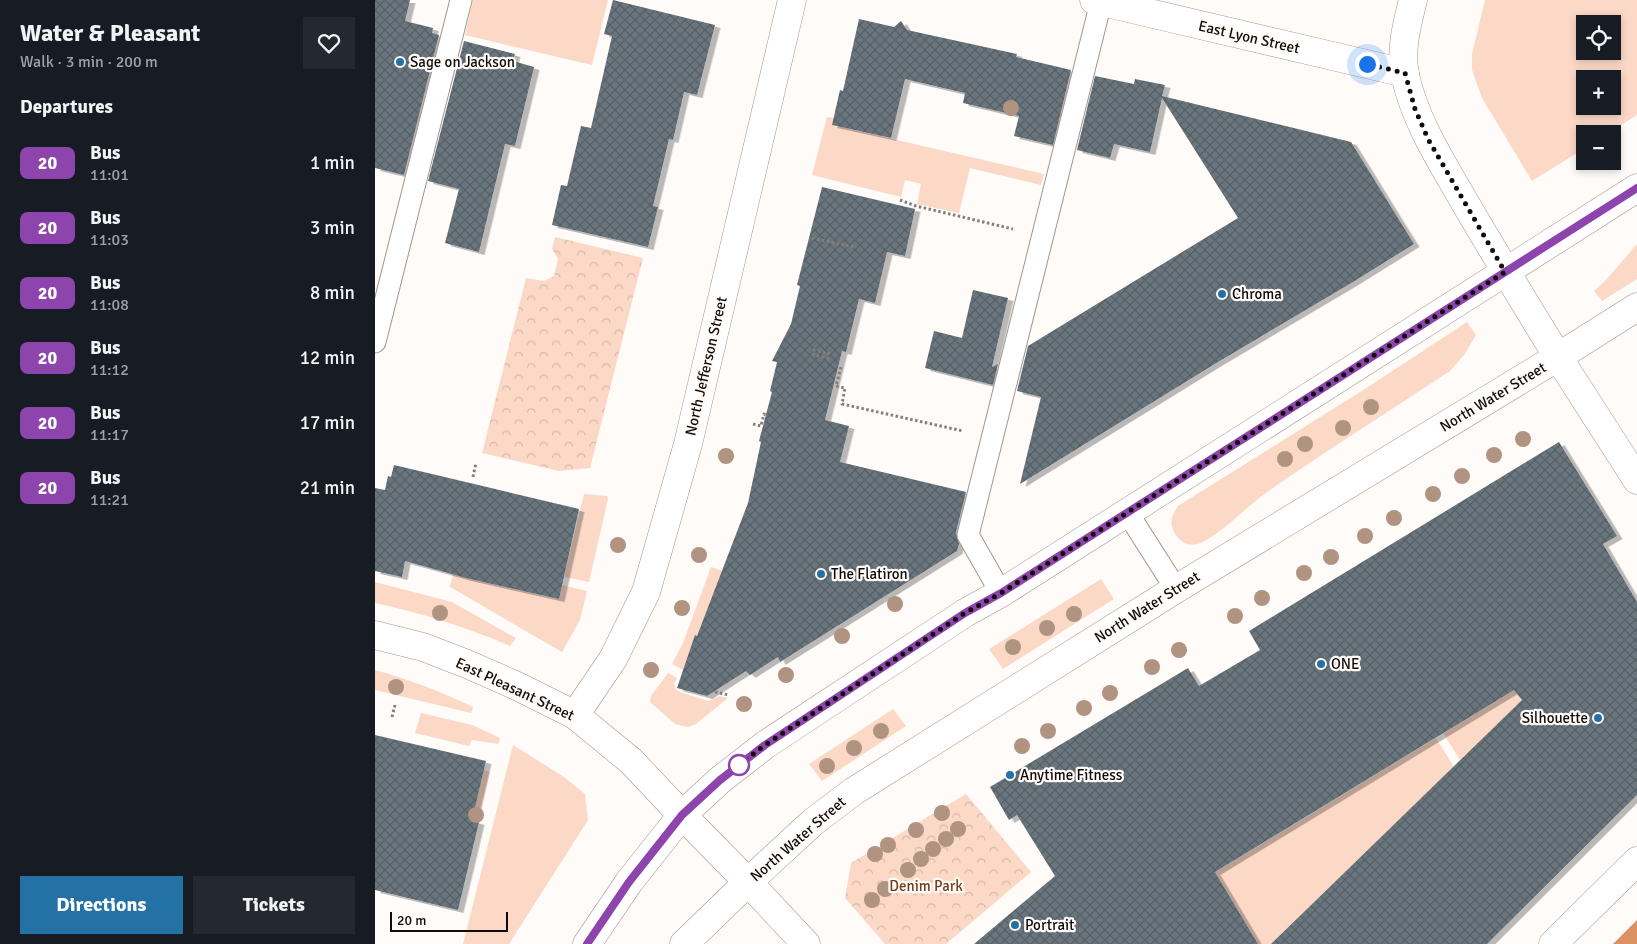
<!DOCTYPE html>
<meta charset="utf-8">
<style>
body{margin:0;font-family:Signika,sans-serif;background:#242831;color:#f1f3f6;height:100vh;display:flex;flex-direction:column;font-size:19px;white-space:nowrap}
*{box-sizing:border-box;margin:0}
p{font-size:16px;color:#9ea1a6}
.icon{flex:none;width:28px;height:28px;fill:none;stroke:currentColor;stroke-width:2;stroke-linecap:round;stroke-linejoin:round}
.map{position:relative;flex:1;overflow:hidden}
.side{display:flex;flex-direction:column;background:#171b24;width:375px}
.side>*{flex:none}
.badge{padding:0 10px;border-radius:8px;font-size:18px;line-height:32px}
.tools{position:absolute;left:1201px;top:15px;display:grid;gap:10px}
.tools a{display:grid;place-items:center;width:45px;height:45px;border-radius:0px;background:#171b24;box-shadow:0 2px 8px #0003;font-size:25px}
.scale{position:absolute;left:15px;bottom:12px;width:118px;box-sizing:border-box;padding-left:5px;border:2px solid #110c0a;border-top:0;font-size:14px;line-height:18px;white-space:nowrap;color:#110c0a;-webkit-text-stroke:4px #fefbf9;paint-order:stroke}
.you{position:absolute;width:25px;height:25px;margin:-12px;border:4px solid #fff;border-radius:50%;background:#1a73e8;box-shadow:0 0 0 8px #1a73e833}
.map>.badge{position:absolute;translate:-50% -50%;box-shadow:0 0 0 2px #fff}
h2{padding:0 20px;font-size:19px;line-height:45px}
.round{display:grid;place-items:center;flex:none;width:52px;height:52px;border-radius:0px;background:#242831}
.overview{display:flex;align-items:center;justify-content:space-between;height:85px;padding:0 20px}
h1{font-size:24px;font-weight:700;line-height:38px}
.button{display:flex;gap:10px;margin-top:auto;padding:10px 20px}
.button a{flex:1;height:58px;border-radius:0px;background:#2472a5;color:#fff;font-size:20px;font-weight:700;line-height:58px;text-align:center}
.button a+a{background:#242831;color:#f1f3f6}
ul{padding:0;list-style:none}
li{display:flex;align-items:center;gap:15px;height:65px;padding:0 20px}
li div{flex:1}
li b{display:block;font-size:19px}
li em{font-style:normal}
li .badge{min-width:55px;font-weight:700;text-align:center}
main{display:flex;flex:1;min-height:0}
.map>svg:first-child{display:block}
.grass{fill:#fbd9c6;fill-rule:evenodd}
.forest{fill:url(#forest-crowns)}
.water{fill:#dc9162}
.building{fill:url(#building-cross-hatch);filter:url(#shadow)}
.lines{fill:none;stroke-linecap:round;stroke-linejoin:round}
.lane-casing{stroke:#a2958e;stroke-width:23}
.street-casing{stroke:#a2958e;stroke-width:29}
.secondary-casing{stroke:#a2958e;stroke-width:29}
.path{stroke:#837f7d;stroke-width:3;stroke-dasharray:2.5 2.5;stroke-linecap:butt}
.lane{stroke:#fff;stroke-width:21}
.street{stroke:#fff;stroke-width:28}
.secondary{stroke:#fff;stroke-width:28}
.tree{fill:#b09380}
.line-casing{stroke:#fff;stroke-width:11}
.line{stroke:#8e44ad;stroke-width:8}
.walk{stroke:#110c0a;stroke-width:5;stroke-dasharray:0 9}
.poi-dot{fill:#2472a5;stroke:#fefbf9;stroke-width:2}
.stop-dot{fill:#fff;stroke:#8e44ad;stroke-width:2.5}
.labels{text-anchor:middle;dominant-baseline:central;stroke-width:4.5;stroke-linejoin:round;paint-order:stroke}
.street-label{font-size:15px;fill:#110c0a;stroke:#fefbf9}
.poi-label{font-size:15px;fill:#110c0a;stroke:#fefbf9;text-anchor:start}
.park-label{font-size:15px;fill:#713e1d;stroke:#fefbf9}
</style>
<main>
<section class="side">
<div class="overview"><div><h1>Water &amp; Pleasant</h1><p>Walk · 3 min · 200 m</p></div><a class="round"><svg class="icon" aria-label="heart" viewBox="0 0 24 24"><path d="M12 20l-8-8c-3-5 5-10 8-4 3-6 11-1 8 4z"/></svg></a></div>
<h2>Departures</h2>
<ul>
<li><span class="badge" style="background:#8e44ad;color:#fff">20</span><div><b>Bus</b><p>11:01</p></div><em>1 min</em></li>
<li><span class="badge" style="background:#8e44ad;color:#fff">20</span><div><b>Bus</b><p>11:03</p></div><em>3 min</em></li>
<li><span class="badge" style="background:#8e44ad;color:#fff">20</span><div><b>Bus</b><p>11:08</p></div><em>8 min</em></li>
<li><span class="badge" style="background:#8e44ad;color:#fff">20</span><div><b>Bus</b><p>11:12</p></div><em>12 min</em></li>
<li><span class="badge" style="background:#8e44ad;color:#fff">20</span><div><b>Bus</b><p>11:17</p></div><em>17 min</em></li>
<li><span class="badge" style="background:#8e44ad;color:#fff">20</span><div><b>Bus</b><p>11:21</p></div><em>21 min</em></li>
</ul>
<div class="button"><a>Directions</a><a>Tickets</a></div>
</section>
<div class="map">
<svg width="1262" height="944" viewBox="0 0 1262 944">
<defs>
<pattern id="forest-crowns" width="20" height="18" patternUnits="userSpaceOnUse" patternTransform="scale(1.25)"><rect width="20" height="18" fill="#fbd9c6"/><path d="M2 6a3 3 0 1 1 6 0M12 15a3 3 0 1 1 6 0" fill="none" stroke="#d6b9a9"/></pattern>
<pattern id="building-cross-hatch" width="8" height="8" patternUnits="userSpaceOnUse" patternTransform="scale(1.25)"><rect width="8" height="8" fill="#6b767e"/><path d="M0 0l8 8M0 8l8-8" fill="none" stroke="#575f65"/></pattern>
<filter id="shadow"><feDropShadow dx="5.5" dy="3" stdDeviation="0" flood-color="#0004"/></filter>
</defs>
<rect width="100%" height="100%" fill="#fefbf9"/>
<g class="grass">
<polygon points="98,0 233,0 217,65 90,35"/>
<path d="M1110,0h152v115l-30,19h-22v14l-53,33 -50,-83 -10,-28v-16zM1210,24h28v27h-28zM1210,79h28v27h-28z"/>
<polygon points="452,117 459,118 457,125 669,174 666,185 595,168 584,213 542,204 546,184 530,180 526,197 437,175"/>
<polygon points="1262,244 1262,279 1227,301 1219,291 1232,279"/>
<path d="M1092,322l9,13 -12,20 -14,16c-62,41 -126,81 -187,124 -15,11 -50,46 -66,49 -12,3 -22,-6 -25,-17 -2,-8 2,-15 6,-21l190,-119z"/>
<polygon points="209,494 232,496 233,499 214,582 189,577"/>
<polygon points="336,567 348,571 308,670 297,664 308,643"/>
<polygon points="78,574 183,599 187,585 212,591 205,620 187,652 75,587"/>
<polygon points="726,579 739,599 628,669 614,649"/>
<path d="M0,582l77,20 64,36 -6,8c-44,-19 -88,-33 -135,-43z"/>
<polygon points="1242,609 1085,760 1052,707"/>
<path d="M0,670c33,9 67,22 98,37l-2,6 -96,-23z"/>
<polygon points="293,673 302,678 299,684 302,691 333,701 345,696 353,698 321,724 313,727 300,724 275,702 276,696"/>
<polygon points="518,709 531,726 447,781 434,764"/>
<polygon points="46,713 97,725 125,738 123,744 97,740 94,746 40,733"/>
<polygon points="1061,738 1079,767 896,944 883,944 840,872"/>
<polygon points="138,745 189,777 210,794 213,820 134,944 88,944"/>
<polygon points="109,770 115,772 104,822 0,797"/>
</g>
<g class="forest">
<polygon points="180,237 268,258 215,468 184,471 107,453 151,278 169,281 179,276 183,259 177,249"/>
<polygon points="591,794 656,872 571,944 510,944 470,898 476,863"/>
</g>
<polygon class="water" points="1262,920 1262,944 1238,944"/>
<g class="building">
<polygon points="0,0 35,0 30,21 58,28 57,33 64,35 29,175 0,168"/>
<polygon points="238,0 340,25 322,95 309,92 298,140 294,139 278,206 283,207 273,247 177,225 186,185 192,186 206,126 216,128 237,36 229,34"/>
<polygon points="484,19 519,27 526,21 532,30 642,54 641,57 696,70 678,145 639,136 644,116 588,103 590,93 530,79 516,138 457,125 465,90 468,91"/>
<polygon points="89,41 140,54 138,61 159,67 140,146 130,144 104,252 70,243 84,189 53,181"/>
<polygon points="720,76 759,84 760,79 790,85 787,96 976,142 1039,244 978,282 843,362 645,484 666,397 642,391 653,346 863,218 787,98 775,152 739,144 735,158 702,150"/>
<polygon points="447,187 540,209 530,256 512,252 500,303 484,299 471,352 467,351 450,420 474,426 465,462 591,492 581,532 584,544 582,551 405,662 403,657 375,675 371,671 332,696 302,688 320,635 322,636 373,503 386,442 384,441 397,392 395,391 402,362 397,361 416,324 425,286 422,285"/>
<polygon points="598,290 633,298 617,367 623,364 618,385 550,368 559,331 587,338"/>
<polygon points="1184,442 1242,536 1228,544 1262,602 1262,795 1112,944 896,944 1147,700 1139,690 840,872 883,944 599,944 680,876 642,815 634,820 615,787 813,668 824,686 885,650 874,631"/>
<polygon points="19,465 204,509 184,599 91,578 30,561 27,577 0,571 0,488 10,490 13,476 16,477"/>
<polygon points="0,735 111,761 97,820 104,822 83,910 0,890"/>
</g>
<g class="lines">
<g class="lane-casing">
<g id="lane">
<polyline points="0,342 86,0"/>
<polyline points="752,512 801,589"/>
<polyline points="626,593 593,535 726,2"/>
</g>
</g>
<g class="street-casing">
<g id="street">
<polyline points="719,0 1030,73"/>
<polyline points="1183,357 1262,480"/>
<polyline points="0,635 48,647 92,664 142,686 200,715 256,761 307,815"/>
<polyline points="200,715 238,659 271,592 313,444 417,0"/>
<polyline points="1178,944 1262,861"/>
</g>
</g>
<g class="secondary-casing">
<g id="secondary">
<path d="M1038,0c-6,24 -13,50 -8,75 10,46 36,86 59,126 31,53 62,104 94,156"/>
<polyline points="307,815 373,882 431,944"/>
<polyline points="212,944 254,882 307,815 345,780 390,745 590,613 626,593 1262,188"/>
<polyline points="309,944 373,882 438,822 479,791 801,589 1183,357 1262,307"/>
</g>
</g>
<g class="path">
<polyline points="525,200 541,206 638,229"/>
<polyline points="437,238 478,247"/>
<polyline points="438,350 456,354"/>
<polyline points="437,354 455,359"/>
<polyline points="466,367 461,386 470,388 467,404 588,431"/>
<polyline points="378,424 386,426 389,414 391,415"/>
<polyline points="98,477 101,463"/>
<polyline points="340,692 354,695"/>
<polyline points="17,717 20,705"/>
</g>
<use href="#lane" class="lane"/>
<use href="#street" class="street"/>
<use href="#secondary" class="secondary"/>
</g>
<g class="tree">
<circle cx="636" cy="108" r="8"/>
<circle cx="996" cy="407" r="8"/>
<circle cx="968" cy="428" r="8"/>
<circle cx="1148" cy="439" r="8"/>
<circle cx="930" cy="444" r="8"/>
<circle cx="1119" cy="455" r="8"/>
<circle cx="351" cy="456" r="8"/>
<circle cx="910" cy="459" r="8"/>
<circle cx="1087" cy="476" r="8"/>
<circle cx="1058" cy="494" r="8"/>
<circle cx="1019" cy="518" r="8"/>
<circle cx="990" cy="536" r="8"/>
<circle cx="243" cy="545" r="8"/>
<circle cx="324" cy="555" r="8"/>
<circle cx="956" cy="557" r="8"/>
<circle cx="929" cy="573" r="8"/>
<circle cx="887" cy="598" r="8"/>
<circle cx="520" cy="604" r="8"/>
<circle cx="307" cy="608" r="8"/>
<circle cx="65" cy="613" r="8"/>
<circle cx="699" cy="614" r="8"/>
<circle cx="860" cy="616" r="8"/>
<circle cx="672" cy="628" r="8"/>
<circle cx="467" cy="636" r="8"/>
<circle cx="638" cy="647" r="8"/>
<circle cx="804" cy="650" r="8"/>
<circle cx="777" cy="667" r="8"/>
<circle cx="276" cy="670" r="8"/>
<circle cx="411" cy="675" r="8"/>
<circle cx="21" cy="687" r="8"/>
<circle cx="735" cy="693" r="8"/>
<circle cx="369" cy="704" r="8"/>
<circle cx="709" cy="708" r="8"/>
<circle cx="506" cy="731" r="8"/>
<circle cx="673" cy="731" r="8"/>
<circle cx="647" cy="746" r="8"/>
<circle cx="479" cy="748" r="8"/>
<circle cx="452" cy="766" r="8"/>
<circle cx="567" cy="813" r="8"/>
<circle cx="101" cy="815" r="8"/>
<circle cx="583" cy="829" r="8"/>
<circle cx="541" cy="830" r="8"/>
<circle cx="571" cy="839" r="8"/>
<circle cx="513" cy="845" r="8"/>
<circle cx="558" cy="849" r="8"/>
<circle cx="500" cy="854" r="8"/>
<circle cx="546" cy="859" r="8"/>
<circle cx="533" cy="870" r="8"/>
<circle cx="510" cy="889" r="8"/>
<circle cx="497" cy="900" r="8"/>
</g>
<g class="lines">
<g class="line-casing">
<polyline id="line" points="212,944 254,882 307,815 345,780 390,745 590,613 626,593 1262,188"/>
</g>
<use href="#line" class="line"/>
<polyline class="walk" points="364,765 390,745 590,613 626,593 1130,272 1053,139 1040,109 1030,73 992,64"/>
</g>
<g class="poi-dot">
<circle cx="25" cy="62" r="5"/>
<circle cx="847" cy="294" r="5"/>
<circle cx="446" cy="574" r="5"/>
<circle cx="946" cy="664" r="5"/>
<circle cx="1223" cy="718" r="5"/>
<circle cx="635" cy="775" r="5"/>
<circle cx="640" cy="925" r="5"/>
</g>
<circle class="stop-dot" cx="364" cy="765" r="10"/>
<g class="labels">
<g class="street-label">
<text transform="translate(874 37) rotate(13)">East Lyon Street</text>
<text transform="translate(331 366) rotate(-77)">North Jefferson Street</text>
<text transform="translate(1118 397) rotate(-31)">North Water Street</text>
<text transform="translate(772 607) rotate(-32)">North Water Street</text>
<text transform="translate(140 689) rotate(25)">East Pleasant Street</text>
<text transform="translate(423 839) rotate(-41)">North Water Street</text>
</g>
<g class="poi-label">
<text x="35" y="62">Sage on Jackson</text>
<text x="857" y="294">Chroma</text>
<text x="456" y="574">The Flatiron</text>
<text x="956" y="664">ONE</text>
<text x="1213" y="718" text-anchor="end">Silhouette</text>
<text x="645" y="775">Anytime Fitness</text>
<text x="650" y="925">Portrait</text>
</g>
<g class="park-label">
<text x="551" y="886">Denim Park</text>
</g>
</g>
</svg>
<div class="tools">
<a><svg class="icon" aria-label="locate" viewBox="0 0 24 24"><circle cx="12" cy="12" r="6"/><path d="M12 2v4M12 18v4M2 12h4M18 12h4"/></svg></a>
<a>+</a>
<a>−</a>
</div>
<div class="scale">20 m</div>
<div class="you" style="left:992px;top:64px"></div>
</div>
</main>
